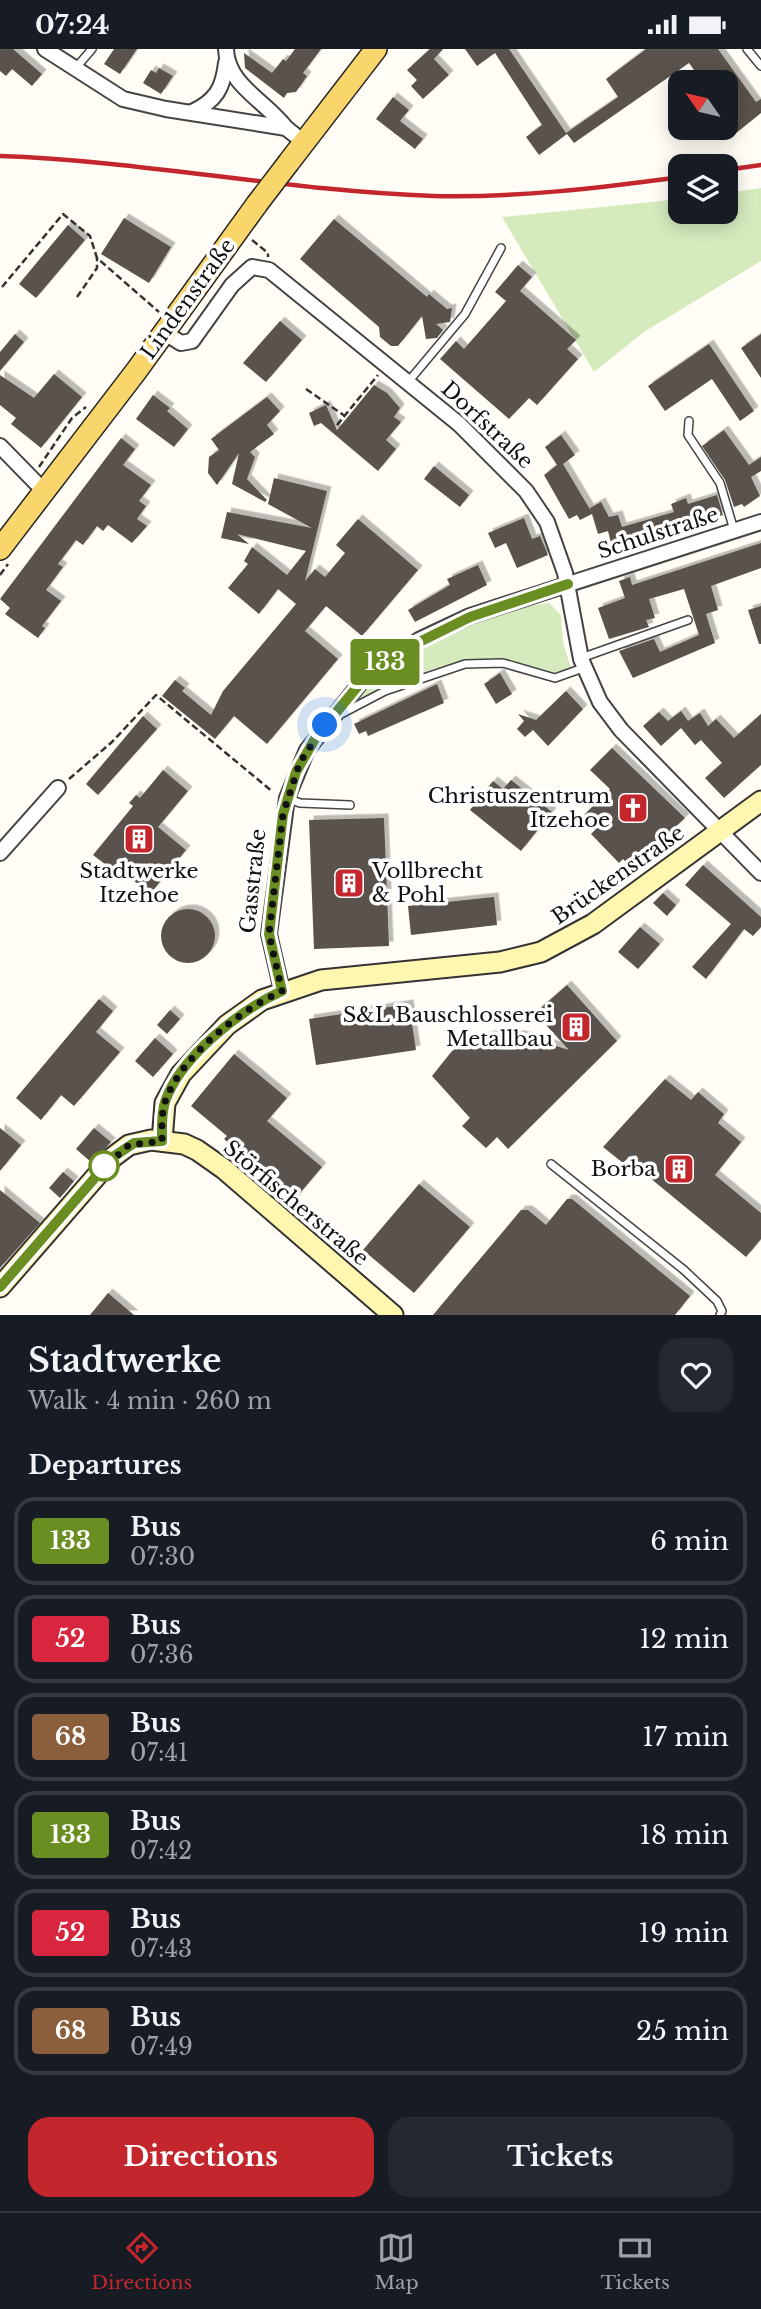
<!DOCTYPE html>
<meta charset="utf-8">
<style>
body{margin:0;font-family:"Libre Baskerville",serif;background:#242831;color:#f1f3f6;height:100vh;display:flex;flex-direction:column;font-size:26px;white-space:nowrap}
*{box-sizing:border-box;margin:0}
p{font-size:23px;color:#9ea1a6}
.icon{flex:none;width:38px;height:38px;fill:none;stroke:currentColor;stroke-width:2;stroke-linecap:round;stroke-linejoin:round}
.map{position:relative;height:1266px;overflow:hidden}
.sheet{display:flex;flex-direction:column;background:#171b24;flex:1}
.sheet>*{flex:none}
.badge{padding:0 14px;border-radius:5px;font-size:24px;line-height:46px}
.needle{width:46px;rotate:304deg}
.buttons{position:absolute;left:668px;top:21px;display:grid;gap:14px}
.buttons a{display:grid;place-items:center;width:70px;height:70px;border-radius:14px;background:#171b24;box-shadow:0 4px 18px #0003;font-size:35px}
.you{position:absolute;width:35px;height:35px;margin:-18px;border:5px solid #fff;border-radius:50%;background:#1a73e8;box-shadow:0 0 0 10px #1a73e833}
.map>.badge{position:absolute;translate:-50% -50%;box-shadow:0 0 0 4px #fff}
h2{padding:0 28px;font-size:26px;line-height:63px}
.round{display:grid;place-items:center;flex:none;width:74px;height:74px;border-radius:21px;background:#242831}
.summary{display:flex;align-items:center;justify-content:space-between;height:119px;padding:0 28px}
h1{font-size:33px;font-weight:700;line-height:52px}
.cta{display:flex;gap:14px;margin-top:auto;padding:14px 28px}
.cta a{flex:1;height:80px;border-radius:21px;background:#c4262e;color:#fff;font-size:28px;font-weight:700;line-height:80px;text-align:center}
.cta a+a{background:#242831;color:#f1f3f6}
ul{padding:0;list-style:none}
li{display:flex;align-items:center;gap:21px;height:88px;margin:0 14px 10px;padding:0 14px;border:4px solid #363941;border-radius:21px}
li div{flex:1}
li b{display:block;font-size:26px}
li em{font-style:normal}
li .badge{min-width:77px;font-weight:700;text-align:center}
.status{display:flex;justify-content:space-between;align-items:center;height:49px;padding:0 35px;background:#171b24;direction:ltr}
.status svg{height:19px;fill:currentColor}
.tab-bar{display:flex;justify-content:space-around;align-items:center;height:98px;border-top:2px solid #363941;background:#171b24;font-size:19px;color:#9ea1a6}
.tab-bar a{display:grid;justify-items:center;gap:4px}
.tab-bar .on{color:#c4262e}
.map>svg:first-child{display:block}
.green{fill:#d5ebbd}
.building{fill:#5a524d;filter:url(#shadow)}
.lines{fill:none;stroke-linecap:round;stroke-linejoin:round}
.lane-casing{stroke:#444;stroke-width:10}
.street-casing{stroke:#444;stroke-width:18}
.secondary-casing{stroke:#333;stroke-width:23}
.primary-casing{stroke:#222;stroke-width:24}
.path{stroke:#333;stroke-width:2.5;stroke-dasharray:7 3.5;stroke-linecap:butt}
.lane{stroke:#fff;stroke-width:7}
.street{stroke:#fff;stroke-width:14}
.secondary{stroke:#fff6b0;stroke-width:19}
.primary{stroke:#f9d66b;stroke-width:21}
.rail{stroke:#c4262e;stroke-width:4.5}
.primary-bridge-casing{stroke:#222;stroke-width:24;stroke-linecap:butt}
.primary-bridge{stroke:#f9d66b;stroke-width:21}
.line-casing{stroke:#fff;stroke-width:16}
.line{stroke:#6b8e23;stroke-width:10}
.walk{stroke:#111;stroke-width:7;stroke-dasharray:0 12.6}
.stop-dot{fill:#fff;stroke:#6b8e23;stroke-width:3.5}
.labels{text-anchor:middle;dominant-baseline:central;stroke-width:7;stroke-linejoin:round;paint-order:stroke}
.street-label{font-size:21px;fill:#111;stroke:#fff}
.poi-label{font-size:21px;fill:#111;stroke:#fff;text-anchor:end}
</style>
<div class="status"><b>07:24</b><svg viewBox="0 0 49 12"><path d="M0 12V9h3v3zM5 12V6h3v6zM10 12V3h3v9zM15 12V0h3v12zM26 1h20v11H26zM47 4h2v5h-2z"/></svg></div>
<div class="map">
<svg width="761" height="1266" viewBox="0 0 761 1266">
<defs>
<filter id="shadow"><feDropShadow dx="4.5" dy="-4.5" stdDeviation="0" flood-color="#0004"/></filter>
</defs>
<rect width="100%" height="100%" fill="#fffdf5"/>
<g class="green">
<polygon points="761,139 761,212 644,283 594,323 502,168 681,150 681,163 726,163 726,144"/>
<path d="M549,554l12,12 2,28 8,25c-32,13 -60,-11 -96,-8 -43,4 -85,26 -124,43 50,-53 126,-90 198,-100z"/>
</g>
<g class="building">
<polygon points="0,0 13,0 42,25 32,37 12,20 6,27 0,22"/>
<polygon points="114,0 137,0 120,25 104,15"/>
<polygon points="295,0 321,0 303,24 307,27 296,43 287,44 284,49 245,19 244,4 272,24 283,10 286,12"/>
<polygon points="430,0 443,0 434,10 449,26 423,50 411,37 417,31 407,21"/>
<polygon points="465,0 509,0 566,84 618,48 606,30 646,0 718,0 756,53 761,50 761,64 735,85 726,73 726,33 713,33 697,25 689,14 574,94 567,85 539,106 526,88 542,76 495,4 477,17"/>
<polygon points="159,19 173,27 161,45 143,34 151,21 156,24"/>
<polygon points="393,48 409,61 400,72 423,90 415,100 376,70"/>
<polygon points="124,169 171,198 149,234 101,205"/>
<polygon points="334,170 427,248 429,245 447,260 452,259 450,273 436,275 443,281 437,289 426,290 422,267 398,297 391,297 380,288 379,278 300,210"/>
<polygon points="68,176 85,191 36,249 19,235"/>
<polygon points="518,216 532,228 520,242 576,291 567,300 578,310 537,356 529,349 509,370 440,310 456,292 464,300 506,252 495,243"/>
<polygon points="280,272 302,291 266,333 243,314"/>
<polygon points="15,285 24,293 0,322 0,303"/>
<polygon points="761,285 761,329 741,299"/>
<polygon points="709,295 754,362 740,372 712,330 665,362 648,337"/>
<polygon points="54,325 82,348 41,399 11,375 16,369 0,356 0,326 34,349"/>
<polygon points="374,336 387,344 400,359 394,368 401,373 386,391 396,400 378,422 321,374 314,377 309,364 326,356 337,381"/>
<polygon points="153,346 170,359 167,362 188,380 174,398 136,370"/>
<polygon points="267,348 280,362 267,376 274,385 250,403 255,408 247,430 267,451 265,453 232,435 239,404 217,436 208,424 209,408 219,401 211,390"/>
<polygon points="724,381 749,416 761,408 761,422 751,428 760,447 744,458 742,455 734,458 725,431 702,397"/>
<polygon points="561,386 575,406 563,415 591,462 590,459 601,453 609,468 618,466 622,478 674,463 671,455 686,449 688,455 717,446 723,466 612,498 608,482 598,485 592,465 580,471 577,466 569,470 544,426 557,416 545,398"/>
<polygon points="121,389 135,400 123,416 151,436 139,452 146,457 137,470 147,477 132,494 108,476 103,482 97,477 83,496 76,491 58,515 63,518 46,541 61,552 42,577 45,579 38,589 5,565 10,559 0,550"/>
<polygon points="434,417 469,446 460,458 424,430"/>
<polygon points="274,429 327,442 305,532 315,520 325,528 345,504 336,496 358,470 418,521 362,587 326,557 305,582 338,610 267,695 234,667 215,690 162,647 175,631 185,639 182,642 211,666 223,642 296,555 278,540 259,565 228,539 248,515 244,512 252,498 287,526 306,502 237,485 249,495 221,489 227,463 312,479 268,455"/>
<polygon points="524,469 532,490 540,487 548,506 517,519 506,494 495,499 488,484"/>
<polygon points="761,494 761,519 711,537 718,561 706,565 715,594 633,629 619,602 654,590 660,603 699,586 684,540 649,550 655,569 646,571 649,578 609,590 598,559 625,549 619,532 630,528 632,536"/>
<polygon points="478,516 487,536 415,573 408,561 450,536 447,530"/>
<polygon points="761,557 761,595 759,595 748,561"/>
<polygon points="500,624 512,645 496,655 484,635"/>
<polygon points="437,635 444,654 368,687 366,682 359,685 354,675"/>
<polygon points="566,642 583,660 548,697 533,681 525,688 517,680 524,672 518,665 536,671"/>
<polygon points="681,662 688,672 700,664 708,677 716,670 734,689 761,665 761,716 724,749 705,729 722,714 701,691 695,696 681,679 661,697 643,677 659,663 668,672"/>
<polygon points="143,667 157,680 98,746 86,735"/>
<polygon points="612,699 685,769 632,819 623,810 619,814 591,785 595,781 582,768 610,740 590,721"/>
<polygon points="163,721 188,742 158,778 186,801 150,845 121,821 118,825 93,806 133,757 129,754 136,746 140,749"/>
<polygon points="511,731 552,763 521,802 470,761 493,732 503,740"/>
<polygon points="384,769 389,897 314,900 309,771"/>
<polygon points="703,816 761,868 761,878 753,887 744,880 706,930 692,918 731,875 685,836"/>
<polygon points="663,844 676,856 667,867 653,854"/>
<polygon points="494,848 497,876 411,886 408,857"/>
<circle cx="188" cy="887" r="27"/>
<polygon points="640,878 660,895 638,920 618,903"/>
<polygon points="567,936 617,992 508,1100 497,1088 486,1099 462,1077 470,1069 432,1027 452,1002 472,991 491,986 521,986 569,1001 535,964"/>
<polygon points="99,950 113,962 96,983 120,1003 74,1057 61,1046 41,1071 16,1049"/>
<polygon points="409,955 416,1001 316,1016 309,970"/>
<polygon points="170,961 180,970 167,985 157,976"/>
<polygon points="155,989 173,1005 153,1028 135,1012"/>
<polygon points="234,1005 287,1049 267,1072 322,1118 295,1150 224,1090 227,1087 191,1057"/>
<polygon points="665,1030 691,1051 698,1043 724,1065 718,1074 741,1093 715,1126 761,1164 761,1190 746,1208 627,1110 623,1114 603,1098"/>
<polygon points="0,1079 21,1096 0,1122"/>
<polygon points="94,1079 111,1093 92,1114 76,1100"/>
<polygon points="63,1123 74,1132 60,1149 49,1139"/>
<polygon points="419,1135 470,1178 414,1244 363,1201"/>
<polygon points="0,1141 40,1174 0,1219"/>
<polygon points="567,1150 572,1150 690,1247 675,1266 433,1266 521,1161 528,1161 546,1176"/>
<polygon points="108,1244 134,1266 90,1266"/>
</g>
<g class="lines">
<g class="lane-casing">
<g id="lane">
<polyline points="747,0 761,17"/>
<polyline points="74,21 92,0"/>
<polyline points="408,333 465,265 501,199"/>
<polyline points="689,372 688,386 720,434 734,481"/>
<polyline points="581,609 688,571"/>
<polyline points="343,664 385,642 465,615 503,614 555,629 583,619"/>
<polyline points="287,749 300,754 350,756"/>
<polyline points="551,1115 684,1221 717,1252 722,1262 720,1266"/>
</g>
</g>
<g class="street-casing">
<g id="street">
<polyline points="45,0 123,50 166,60 286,79 305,94"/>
<path d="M226,0c1,36 40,52 60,79"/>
<path d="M192,63c24,-11 31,-24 34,-49"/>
<polyline points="165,284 181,294 192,292 232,236 252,218 269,221 459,375 526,442 547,473 565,524 581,610 600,653 621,681 761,824"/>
<polyline points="0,397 44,442"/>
<polyline points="0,804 58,739"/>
<polyline points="282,942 269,885 287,749 307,701 362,632 419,591 470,567 761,473"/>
</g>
</g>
<g class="secondary-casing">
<g id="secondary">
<polyline points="162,1092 165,1054 181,1025 227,976 262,951 321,931 500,913 541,903 593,875 761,752"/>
<polyline points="0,1238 113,1108 129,1096 151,1091 184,1095 197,1101 224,1120 393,1266"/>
</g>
</g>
<g class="primary-casing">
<g id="primary">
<polyline points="289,113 376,0"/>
<polyline points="0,500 137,321 257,155"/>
</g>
</g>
<g class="path">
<polyline points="252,191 268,204 268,208"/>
<polyline points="2,238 63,165 90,187 97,209 159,263"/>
<polyline points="77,248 97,219 97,209"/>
<polyline points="306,340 345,367"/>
<polyline points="337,376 378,326"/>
<polyline points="39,418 72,369 86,358"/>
<polyline points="0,526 8,515"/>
<polyline points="69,730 112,693 156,646 273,743"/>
</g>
<use href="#lane" class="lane"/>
<use href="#street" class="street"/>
<use href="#secondary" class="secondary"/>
<use href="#primary" class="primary"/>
<g class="rail">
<path d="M0,107c145,5 288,35 433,40 83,2 166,-8 248,-19"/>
<polyline points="726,121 761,116"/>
</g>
<g class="primary-bridge-casing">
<polyline id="primary-bridge" points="257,155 289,113"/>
</g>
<use href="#primary-bridge" class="primary-bridge"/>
</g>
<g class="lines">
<g class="line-casing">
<path id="line" d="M0,1238l113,-130 21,-14 28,-2c0,-13 -1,-26 3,-39 15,-45 75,-92 117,-111l-13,-57 14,-120 13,-42 20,-35 46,-56 37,-29 71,-35 98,-33"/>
</g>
<use href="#line" class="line"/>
<path class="walk" d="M104,1117l-2,3 27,-24 33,-4c0,-13 -1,-26 3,-39 15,-45 75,-92 117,-111l-13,-57 14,-120 17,-52 25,-37"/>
</g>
<defs>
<g id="church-square" transform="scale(1.575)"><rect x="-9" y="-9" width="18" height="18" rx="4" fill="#c4262e" stroke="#fff"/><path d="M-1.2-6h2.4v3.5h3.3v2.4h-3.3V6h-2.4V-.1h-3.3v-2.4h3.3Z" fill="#fff"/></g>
<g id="building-square" transform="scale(1.575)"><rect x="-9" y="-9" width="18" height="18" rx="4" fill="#c4262e" stroke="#fff"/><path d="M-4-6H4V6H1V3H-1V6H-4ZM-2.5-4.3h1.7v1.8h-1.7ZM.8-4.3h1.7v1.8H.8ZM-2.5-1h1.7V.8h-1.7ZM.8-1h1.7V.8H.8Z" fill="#fff"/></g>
</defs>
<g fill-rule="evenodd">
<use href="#church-square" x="633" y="759"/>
<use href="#building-square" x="139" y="790"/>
<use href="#building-square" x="349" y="834"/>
<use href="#building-square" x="576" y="978"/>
<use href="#building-square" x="679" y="1120"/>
</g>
<circle class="stop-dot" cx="104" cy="1117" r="14"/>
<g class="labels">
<g class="street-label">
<text transform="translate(188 250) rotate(-54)">Lindenstraße</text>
<text transform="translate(487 376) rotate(43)">Dorfstraße</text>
<text transform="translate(658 484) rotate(-18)">Schulstraße</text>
<text transform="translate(618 826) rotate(-35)">Brückenstraße</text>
<text transform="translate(253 832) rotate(-84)">Gasstraße</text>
<text transform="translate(296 1154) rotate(40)">Störfischerstraße</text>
</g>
<g class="poi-label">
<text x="610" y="747">Christuszentrum<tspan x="610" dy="24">Itzehoe</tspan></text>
<text x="139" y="822" text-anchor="middle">Stadtwerke<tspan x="139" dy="24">Itzehoe</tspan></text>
<text x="372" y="822" text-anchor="start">Vollbrecht<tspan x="372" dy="24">&amp; Pohl</tspan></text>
<text x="553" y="966">S&amp;L Bauschlosserei<tspan x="553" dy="24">Metallbau</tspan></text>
<text x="656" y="1120">Borba</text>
</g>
</g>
</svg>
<div class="buttons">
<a><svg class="needle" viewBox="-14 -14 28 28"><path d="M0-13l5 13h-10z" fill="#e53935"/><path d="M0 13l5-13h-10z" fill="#9ea1a6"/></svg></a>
<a><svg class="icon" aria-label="layers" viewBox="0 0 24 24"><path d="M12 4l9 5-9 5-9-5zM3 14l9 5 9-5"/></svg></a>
</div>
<div class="you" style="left:325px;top:676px"></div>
<b class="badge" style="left:385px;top:613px;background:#6b8e23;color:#fff">133</b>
</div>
<section class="sheet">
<div class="summary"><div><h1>Stadtwerke</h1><p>Walk · 4 min · 260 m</p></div><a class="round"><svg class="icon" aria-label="heart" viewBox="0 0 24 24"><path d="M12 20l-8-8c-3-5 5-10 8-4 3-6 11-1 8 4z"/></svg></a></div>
<h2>Departures</h2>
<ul>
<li><span class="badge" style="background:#6b8e23;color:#fff">133</span><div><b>Bus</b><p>07:30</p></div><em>6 min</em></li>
<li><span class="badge" style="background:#d7263d;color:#fff">52</span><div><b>Bus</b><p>07:36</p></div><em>12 min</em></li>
<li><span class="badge" style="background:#8b5e3c;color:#fff">68</span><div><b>Bus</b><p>07:41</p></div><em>17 min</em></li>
<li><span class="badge" style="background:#6b8e23;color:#fff">133</span><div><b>Bus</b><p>07:42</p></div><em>18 min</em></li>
<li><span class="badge" style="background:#d7263d;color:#fff">52</span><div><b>Bus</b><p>07:43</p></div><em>19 min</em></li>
<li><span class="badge" style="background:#8b5e3c;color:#fff">68</span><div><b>Bus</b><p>07:49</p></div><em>25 min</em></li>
</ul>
<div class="cta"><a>Directions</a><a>Tickets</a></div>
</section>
<nav class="tab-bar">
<a class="on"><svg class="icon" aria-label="directions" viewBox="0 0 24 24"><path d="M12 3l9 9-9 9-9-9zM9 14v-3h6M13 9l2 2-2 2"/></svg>Directions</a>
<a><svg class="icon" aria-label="map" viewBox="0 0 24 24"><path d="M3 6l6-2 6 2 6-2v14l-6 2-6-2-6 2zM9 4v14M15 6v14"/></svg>Map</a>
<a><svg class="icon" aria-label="tickets" viewBox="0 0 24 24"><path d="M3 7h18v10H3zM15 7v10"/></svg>Tickets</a>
</nav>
